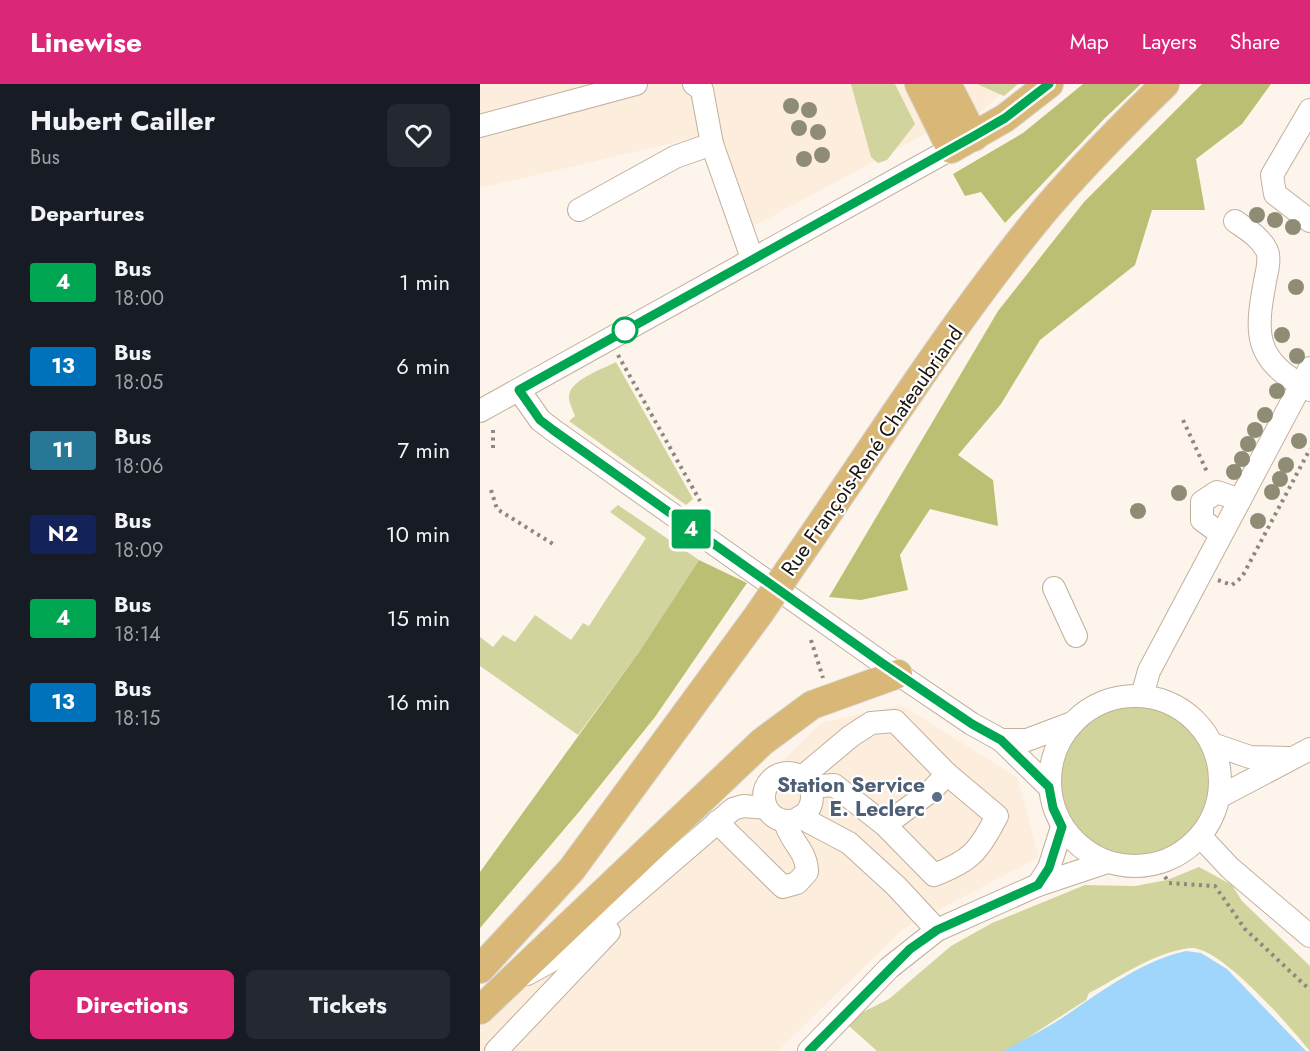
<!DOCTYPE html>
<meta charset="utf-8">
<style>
body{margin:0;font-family:Jost,sans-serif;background:#242831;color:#f1f3f6;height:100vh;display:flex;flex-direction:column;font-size:22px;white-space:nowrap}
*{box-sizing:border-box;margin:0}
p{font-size:20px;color:#9ea1a6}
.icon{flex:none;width:33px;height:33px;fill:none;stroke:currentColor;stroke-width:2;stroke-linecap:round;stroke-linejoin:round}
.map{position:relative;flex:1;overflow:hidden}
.panel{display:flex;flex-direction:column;background:#171b24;width:480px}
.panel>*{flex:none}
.badge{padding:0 12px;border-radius:4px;font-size:21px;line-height:39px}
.map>.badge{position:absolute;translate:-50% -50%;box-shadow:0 0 0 3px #fff}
h2{padding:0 30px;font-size:22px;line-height:54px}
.round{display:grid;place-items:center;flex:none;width:63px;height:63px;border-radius:9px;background:#242831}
.head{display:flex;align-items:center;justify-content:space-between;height:102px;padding:0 30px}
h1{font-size:28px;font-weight:700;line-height:45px}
.action{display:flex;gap:12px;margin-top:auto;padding:12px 30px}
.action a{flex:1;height:69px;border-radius:9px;background:#db2777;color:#fff;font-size:24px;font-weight:700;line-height:69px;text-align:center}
.action a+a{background:#242831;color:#f1f3f6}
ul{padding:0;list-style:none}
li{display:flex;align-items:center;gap:18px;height:84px;padding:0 30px}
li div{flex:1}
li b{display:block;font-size:22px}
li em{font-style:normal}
li .badge{min-width:66px;font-weight:700;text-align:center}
header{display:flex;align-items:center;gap:36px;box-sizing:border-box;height:84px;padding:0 30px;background:#db2777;color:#fff}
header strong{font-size:28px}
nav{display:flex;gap:33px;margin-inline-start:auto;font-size:21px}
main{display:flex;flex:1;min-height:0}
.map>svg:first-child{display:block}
.built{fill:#fceddd}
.green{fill:#d1d49c}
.forest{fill:#bbbf74}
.water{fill:#a0d6fc}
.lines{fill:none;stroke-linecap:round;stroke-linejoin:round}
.minor-casing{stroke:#c2af9b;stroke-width:24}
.major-casing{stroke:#d6d5d4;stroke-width:30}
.path{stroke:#8f8880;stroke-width:4;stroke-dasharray:3 4.5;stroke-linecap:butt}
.minor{stroke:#fff;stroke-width:22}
.major{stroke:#d9b877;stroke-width:28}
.major-bridge-casing{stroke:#d6d5d4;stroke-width:30;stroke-linecap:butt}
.major-bridge{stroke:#d9b877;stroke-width:28}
.tree{fill:#8f8c76}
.line-casing{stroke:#fff;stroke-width:14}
.line{stroke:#00a651;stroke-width:9}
.stop-dot{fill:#fff;stroke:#00a651;stroke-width:3}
.service-dot{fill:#5c6f8a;stroke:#fff;stroke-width:2}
.labels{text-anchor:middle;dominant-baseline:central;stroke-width:4.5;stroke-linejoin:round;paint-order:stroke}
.street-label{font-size:21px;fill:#1c160f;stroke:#fff}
.service-label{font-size:21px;font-weight:bold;fill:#4e5e75;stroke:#fff;text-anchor:end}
</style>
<header>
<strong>Linewise</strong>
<nav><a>Map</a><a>Layers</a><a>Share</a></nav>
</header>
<main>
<section class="panel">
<div class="head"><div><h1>Hubert Cailler</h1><p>Bus</p></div><a class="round"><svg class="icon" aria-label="heart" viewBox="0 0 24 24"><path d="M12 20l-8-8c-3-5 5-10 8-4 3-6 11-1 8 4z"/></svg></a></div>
<h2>Departures</h2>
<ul>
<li><span class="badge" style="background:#00a651;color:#fff">4</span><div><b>Bus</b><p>18:00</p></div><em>1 min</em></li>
<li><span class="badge" style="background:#0072bc;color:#fff">13</span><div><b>Bus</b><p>18:05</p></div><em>6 min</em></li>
<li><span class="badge" style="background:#277796;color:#fff">11</span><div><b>Bus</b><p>18:06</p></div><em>7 min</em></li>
<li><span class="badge" style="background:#132258;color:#fff">N2</span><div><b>Bus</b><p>18:09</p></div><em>10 min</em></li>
<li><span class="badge" style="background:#00a651;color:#fff">4</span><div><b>Bus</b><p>18:14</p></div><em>15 min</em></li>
<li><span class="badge" style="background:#0072bc;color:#fff">13</span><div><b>Bus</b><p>18:15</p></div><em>16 min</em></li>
</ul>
<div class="action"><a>Directions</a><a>Tickets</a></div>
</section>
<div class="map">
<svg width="830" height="967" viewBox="0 0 830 967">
<rect width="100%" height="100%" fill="#fdf5ec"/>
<g class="built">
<polygon points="0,0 425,0 447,49 272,143 240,48 0,104"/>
<polygon points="483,0 532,0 498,30"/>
<polygon points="421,621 537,693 559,773 423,845 298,967 0,967 0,940 52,890 185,793 341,639"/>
</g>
<g class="green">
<polygon points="371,0 415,0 435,40 407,76 398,79 391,73"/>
<polygon points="497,0 538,0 524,12"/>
<path d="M136,278l77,137 -7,6 -117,-84 6,-5c-2,-6 -6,-13 -6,-18 -1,-18 34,-29 47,-36z"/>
<polygon points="138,421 219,476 159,568 98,651 0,582 0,553 13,563 23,551 35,558 55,531 91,556 103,539 109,542 166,454 130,428"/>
<circle cx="656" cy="696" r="75"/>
<path d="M719,783l33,18 10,16 68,65v85c-20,-24 -90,-106 -120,-103 -35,4 -70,29 -101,45l-3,7 -79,51h-130l-28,-25 10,-12 30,-15 62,-53 41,-23 93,-38 50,1 32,-6z"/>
</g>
<g class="forest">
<polygon points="603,0 661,0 625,34 525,139 501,108 485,112 473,90 543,49"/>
<polygon points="722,0 791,0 762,40 716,75 725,126 672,126 655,181 560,256 521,320 478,371 513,396 518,442 450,425 420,471 428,506 381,516 349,513 518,227 604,118"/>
<polygon points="219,476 267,499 175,633 98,729 0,844 0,788 159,568"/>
</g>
<path class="water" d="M706,867l15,2 26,16 79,82h-303c22,-12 45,-23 65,-37 35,-24 76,-54 118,-63z"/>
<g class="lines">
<g class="minor-casing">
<g id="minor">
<polyline points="214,0 222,6 232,60 272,174"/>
<polyline points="830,26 792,91 795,110 830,137"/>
<polyline points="0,42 156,0"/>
<polyline points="99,126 195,73 232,60"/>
<path d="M755,137c11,8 24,15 31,28 4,6 2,19 0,27 -11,58 -14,83 44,114"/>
<polyline points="39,306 60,336 73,346 418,590 492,640 521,656 569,703"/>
<polyline points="0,327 471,65"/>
<polyline points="741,450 722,436 722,418 737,408 760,416"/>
<polyline points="574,504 596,552"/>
<circle cx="655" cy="697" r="85"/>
<polyline points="662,612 669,587 830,284"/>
<polyline points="521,656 547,656 592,639"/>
<polyline points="732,660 770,673 809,674"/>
<circle cx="308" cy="713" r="24"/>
<polyline points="322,693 371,652 391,639 415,637 467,690 451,707 405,741 354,701 330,703"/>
<polyline points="739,713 830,665"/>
<polyline points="320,733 369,759 416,802 457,846"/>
<path d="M237,738l66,65 14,-4 10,-11c0,-22 -18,-31 -22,-51"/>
<path d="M405,741l49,50c37,-14 45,-24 63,-59l-50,-42"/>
<polyline points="720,752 750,784 830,852"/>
<polyline points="558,801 569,784 582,743"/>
<polyline points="47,890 87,868 253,725 263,722 286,724"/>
<polyline points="16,967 129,848"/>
<polyline points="329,967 409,884 457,846 558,801 627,778"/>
</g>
</g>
<g class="major-casing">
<g id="major">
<polyline points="439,0 471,65 525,34 569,0"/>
<polyline points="467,0 494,53"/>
<path d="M309,486c82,-118 159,-242 250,-353 39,-47 82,-90 126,-133"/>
<polyline points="0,885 92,785 279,530"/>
<polyline points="0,926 282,658 332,621 418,590"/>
</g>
</g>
<g class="path">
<polyline points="138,271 220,417"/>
<polyline points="703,336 728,390"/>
<polyline points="13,364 13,342"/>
<polyline points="11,406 17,425 73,460"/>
<polyline points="738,496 752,501 762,493 830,365"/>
<polyline points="331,556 343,594"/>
<polyline points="677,780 689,799 735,802 765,845 830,906"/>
</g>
<use href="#minor" class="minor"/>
<use href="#major" class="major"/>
<g class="major-bridge-casing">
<polyline id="major-bridge" points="279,530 309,486"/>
</g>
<use href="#major-bridge" class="major-bridge"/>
</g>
<g class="tree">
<circle cx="311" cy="22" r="8"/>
<circle cx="329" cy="26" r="8"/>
<circle cx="319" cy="44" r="8"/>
<circle cx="338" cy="48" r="8"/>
<circle cx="342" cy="71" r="8"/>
<circle cx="324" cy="75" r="8"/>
<circle cx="777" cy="131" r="8"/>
<circle cx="795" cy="136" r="8"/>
<circle cx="813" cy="143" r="8"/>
<circle cx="816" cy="203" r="8"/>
<circle cx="802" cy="251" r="8"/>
<circle cx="817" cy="272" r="8"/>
<circle cx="797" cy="307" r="8"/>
<circle cx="785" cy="331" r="8"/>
<circle cx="775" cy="346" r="8"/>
<circle cx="819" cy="357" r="8"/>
<circle cx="768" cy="360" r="8"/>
<circle cx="762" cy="375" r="8"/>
<circle cx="806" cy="381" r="8"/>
<circle cx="754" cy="388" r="8"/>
<circle cx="800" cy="395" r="8"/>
<circle cx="792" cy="408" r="8"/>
<circle cx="699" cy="409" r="8"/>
<circle cx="658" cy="427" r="8"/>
<circle cx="778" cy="437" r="8"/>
</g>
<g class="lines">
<g class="line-casing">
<polyline id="line" points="329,967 430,865 457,846 558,801 569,784 582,743 573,724 569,703 521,656 492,640 402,579 73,346 60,336 39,306 494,52 525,34 569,0"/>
</g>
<use href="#line" class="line"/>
</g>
<circle class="stop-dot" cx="145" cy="246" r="12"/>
<circle class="service-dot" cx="457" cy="713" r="6"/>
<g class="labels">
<g class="street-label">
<text transform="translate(392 367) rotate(-55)">Rue François-René Chateaubriand</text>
</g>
<g class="service-label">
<text x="445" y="701">Station Service<tspan x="445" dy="24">E. Leclerc</tspan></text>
</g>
</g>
</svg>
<b class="badge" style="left:211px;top:445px;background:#00a651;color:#fff">4</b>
</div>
</main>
